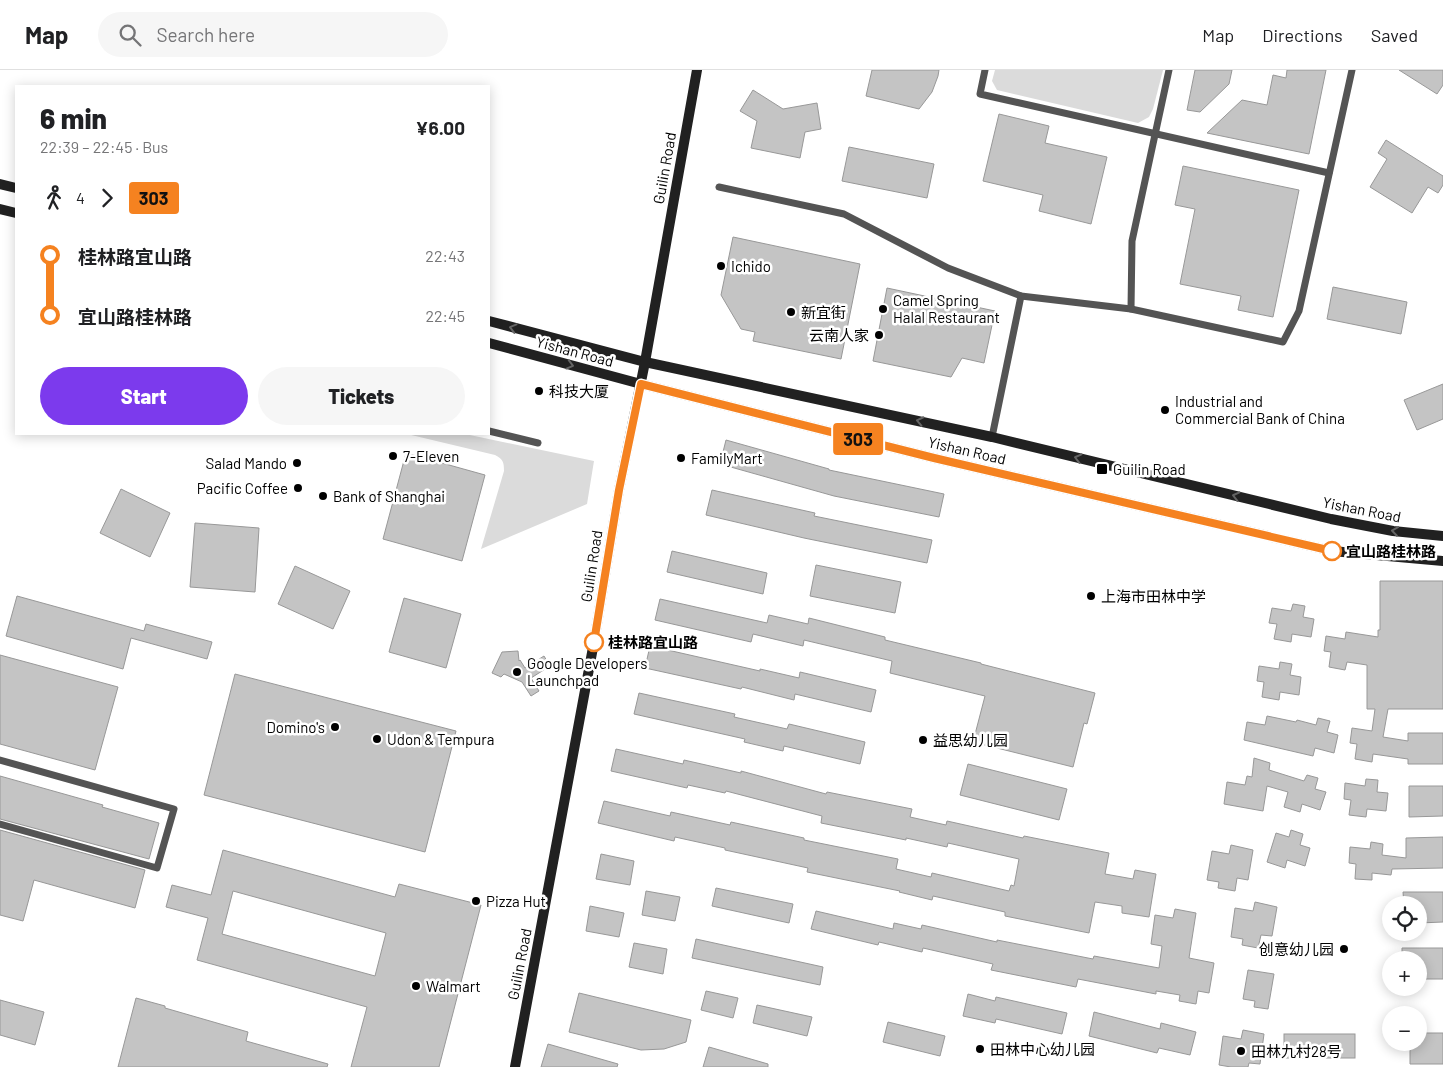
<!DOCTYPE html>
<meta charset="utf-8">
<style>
body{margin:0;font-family:Barlow,"Noto Sans SC",sans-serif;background:#f6f6f6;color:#202124;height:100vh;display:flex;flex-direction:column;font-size:19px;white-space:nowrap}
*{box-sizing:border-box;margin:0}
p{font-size:16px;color:#757577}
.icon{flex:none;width:28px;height:28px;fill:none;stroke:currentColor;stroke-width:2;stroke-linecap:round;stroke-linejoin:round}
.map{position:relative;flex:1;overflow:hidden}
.drawer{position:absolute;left:15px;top:15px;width:475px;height:350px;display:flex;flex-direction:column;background:#fff;border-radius:0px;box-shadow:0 2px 12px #0003}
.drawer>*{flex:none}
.badge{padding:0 10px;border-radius:4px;font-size:18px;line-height:32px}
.buttons{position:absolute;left:1382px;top:826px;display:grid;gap:10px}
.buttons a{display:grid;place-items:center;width:45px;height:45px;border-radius:50%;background:#fff;box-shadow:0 2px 12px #0003;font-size:25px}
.map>.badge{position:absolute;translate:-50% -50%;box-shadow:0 0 0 2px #fff}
.legs{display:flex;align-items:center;gap:8px;height:55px;padding:0 25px;font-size:16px}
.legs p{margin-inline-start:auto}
.overview{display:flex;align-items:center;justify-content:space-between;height:85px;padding:0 25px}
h1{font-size:28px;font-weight:800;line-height:38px}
.action{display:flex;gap:10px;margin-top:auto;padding:10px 25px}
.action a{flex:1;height:58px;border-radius:30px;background:#7c3aed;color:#fff;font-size:20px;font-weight:800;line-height:58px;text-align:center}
.action a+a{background:#f6f6f6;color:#202124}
ul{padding:0 25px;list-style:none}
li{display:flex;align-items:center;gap:18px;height:60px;font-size:19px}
li i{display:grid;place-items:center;width:8px;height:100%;margin:0 6px;background:currentColor}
li i::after{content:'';width:12px;height:12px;margin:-6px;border:4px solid;border-radius:50%;background:#fff}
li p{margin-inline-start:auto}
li:first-child i{background:linear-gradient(#0000 50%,currentColor 0)}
li:last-child i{background:linear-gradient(currentColor 50%,#0000 0)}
header{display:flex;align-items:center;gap:30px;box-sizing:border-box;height:70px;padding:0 25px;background:#fff;border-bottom:1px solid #e0e0e0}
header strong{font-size:24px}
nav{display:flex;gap:28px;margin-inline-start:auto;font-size:18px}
.search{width:350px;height:45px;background:#f6f6f6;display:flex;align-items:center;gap:12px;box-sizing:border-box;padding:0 18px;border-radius:28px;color:#757577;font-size:19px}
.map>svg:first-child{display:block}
.green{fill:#dbdbdb}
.building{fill:#c4c4c4;stroke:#989898;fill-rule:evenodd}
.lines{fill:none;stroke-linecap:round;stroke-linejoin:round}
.lane{stroke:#545454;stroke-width:7}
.secondary{stroke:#212121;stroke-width:10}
.oneway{stroke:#646464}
.line-1-casing{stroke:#fff;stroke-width:11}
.line-1{stroke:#f58220;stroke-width:8}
.poi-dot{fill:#000;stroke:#fff;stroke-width:2}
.stop-1-dot{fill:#fff;stroke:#f58220;stroke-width:2.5}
.labels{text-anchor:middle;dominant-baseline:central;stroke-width:5;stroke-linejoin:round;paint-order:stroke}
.street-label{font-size:15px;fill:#000;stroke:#fff}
.poi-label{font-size:15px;fill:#000;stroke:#fff;text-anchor:start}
.stop-label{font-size:15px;font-weight:bold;fill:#000;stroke:#fff;text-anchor:start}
</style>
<header>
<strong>Map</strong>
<div class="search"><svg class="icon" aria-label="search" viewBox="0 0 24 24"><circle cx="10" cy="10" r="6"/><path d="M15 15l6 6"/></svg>Search here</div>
<nav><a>Map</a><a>Directions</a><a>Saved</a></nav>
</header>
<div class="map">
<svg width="1443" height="997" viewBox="0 0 1443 997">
<rect width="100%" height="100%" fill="#fff"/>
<g class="green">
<polygon points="995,0 1163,0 1153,39 1149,47 1138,53 997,20 992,11"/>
<path d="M407,364h58l129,27 -7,43 -106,45 23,-78c0,-9 -1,-12 -9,-16z"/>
</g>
<g class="building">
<polygon points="872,0 939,0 938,6 932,22 919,39 866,26"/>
<polygon points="1195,0 1232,0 1229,14 1200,42 1187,40"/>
<polygon points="1287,0 1326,0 1309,84 1207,63 1242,30 1267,35 1273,5 1286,8"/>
<polygon points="1399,0 1443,0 1443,15 1437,24"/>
<polygon points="753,20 783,39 817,33 821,59 805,62 800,88 751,78 757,51 740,41"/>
<polygon points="999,44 1049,56 1045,73 1107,87 1091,154 1039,141 1043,125 983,111"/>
<polygon points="1386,70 1443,106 1443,115 1438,123 1428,117 1412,143 1370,117 1387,89 1378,83"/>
<polygon points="849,77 934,94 927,128 842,111"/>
<polygon points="1183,96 1299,120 1273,247 1238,240 1241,226 1180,214 1195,139 1175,135"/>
<polygon points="733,167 860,194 841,289 753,271 755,262 741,259 721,225"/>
<polygon points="1333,217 1407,232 1401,264 1327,249"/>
<polygon points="887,218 995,241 984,293 962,288 951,307 873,291"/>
<polygon points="1443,314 1443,349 1417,360 1404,330"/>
<polygon points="726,370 829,399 829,400 944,424 939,447 834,426 720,394"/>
<polygon points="406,383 485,405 462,491 383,469"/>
<polygon points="121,419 170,443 150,487 100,463"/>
<polygon points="712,420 815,443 814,446 932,470 927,493 804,468 706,445"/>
<polygon points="195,453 259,458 255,522 190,517"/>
<polygon points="672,481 767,503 763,524 667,502"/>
<polygon points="816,495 901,512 895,543 810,526"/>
<polygon points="295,496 350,521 333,559 278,534"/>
<polygon points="1380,511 1443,511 1443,639 1388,639 1383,667 1408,671 1408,663 1443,663 1443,694 1408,694 1408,689 1373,684 1372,692 1355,689 1357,674 1350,673 1352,658 1372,661 1375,639 1367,639 1367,595 1347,592 1345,600 1329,597 1331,582 1324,581 1326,566 1345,569 1346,562 1378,567 1378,560 1380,560"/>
<polygon points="17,526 144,561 146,554 212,572 207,589 131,568 123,599 6,566"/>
<polygon points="404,528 461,544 446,598 389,582"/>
<polygon points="660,529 767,553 769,545 808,554 809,548 885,567 885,570 981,593 981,594 1095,623 1087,654 1084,653 1073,697 973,672 985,626 890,603 892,591 804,570 803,576 753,564 751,572 655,550"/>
<polygon points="1293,534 1305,536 1303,547 1314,549 1311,567 1292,564 1291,572 1274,569 1277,554 1269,553 1272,538 1291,541"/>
<polygon points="650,576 760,601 760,599 799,608 800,602 876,620 871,642 795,624 794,630 742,617 741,619 645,598"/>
<polygon points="518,581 519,591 520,590 525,598 544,586 550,596 531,608 539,621 531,626 522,612 504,604 501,607 492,603 502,582"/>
<polygon points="0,585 118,617 95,700 0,674"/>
<polygon points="1280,592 1292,594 1290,605 1301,607 1299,625 1280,622 1279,630 1262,627 1264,612 1257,611 1259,596 1279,599"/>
<polygon points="235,604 456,661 425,782 204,725"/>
<polygon points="639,623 735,644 734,647 787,659 789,654 865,672 860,694 784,676 783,681 744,672 745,669 634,644"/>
<polygon points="1267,646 1296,652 1297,650 1316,655 1318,648 1330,651 1327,662 1338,665 1334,683 1315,678 1313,686 1244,670 1247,652 1265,655"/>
<polygon points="616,679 683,694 684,690 741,703 741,701 826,724 827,722 912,739 910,747 946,755 947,751 1023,768 1024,766 1109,783 1105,804 1133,809 1135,800 1156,804 1149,847 1122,843 1122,836 1095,832 1089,863 1005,846 1005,842 933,826 932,830 899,822 900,821 807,802 808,798 725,780 725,778 675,767 674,771 598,753 604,731 670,746 671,742 730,755 731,752 804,768 804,770 898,789 896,799 931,807 932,803 1009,821 1011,815 1014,816 1019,789 948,773 947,777 906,768 906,770 821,753 822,746 726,721 725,723 688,715 687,718 611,701"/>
<polygon points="1254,688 1270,693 1269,700 1304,711 1307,705 1318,708 1315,719 1326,722 1320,740 1302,734 1300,742 1284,737 1288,722 1267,716 1263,741 1224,734 1227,712 1245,715 1247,706 1252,707"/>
<polygon points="968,694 1067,719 1059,750 960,725"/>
<polygon points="0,706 103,735 102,737 159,753 149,789 0,749"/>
<polygon points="1366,709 1378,710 1377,722 1388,723 1386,741 1367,739 1366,747 1349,745 1351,730 1344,729 1345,713 1365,716"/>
<polygon points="1409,716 1443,716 1443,746 1409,747"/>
<polygon points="0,760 145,800 135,838 34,810 23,851 0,845"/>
<polygon points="1291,760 1303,764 1300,775 1310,778 1305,796 1287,790 1285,798 1267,792 1276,763 1289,767"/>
<polygon points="1443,767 1443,798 1392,799 1391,805 1372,803 1372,810 1355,809 1356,794 1349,793 1350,777 1370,779 1371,772 1383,774 1382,785 1406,788 1406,768"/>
<polygon points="1231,775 1253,780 1248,810 1237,808 1235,821 1218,818 1219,812 1207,810 1212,781 1229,784"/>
<path d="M223,780l172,47 4,-13 82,21 -42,162h-88l16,-60 -170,-47 11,-42 -42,-11 6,-22 39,10zM233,821l153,42 -11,43 -153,-42z"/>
<polygon points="601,784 634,791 630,815 596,809"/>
<polygon points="716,818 793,834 789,853 712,836"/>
<polygon points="646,821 680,827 675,851 642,845"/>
<polygon points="1403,822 1443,822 1443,852 1419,853 1419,835 1404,835"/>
<polygon points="1255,832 1277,837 1272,866 1261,865 1258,878 1242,875 1243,869 1231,867 1235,838 1253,841"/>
<polygon points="590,836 624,843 619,867 586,861"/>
<polygon points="1175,839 1196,843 1189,888 1214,893 1209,923 1198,921 1196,934 1179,931 1180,925 1156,921 1156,924 1078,909 1076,917 991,900 993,894 923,878 922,882 879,872 878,875 811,859 816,841 893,859 894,853 921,859 922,855 997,872 997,870 1093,889 1094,886 1159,898 1162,876 1151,874 1155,845 1173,848"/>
<polygon points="696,869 823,897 820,915 692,888"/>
<polygon points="634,873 667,879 663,904 629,897"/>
<polygon points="1402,878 1443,878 1443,909 1419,909 1419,890 1402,890"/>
<polygon points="1248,900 1274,904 1268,939 1254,937 1255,931 1243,929"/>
<polygon points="706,921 738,928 733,948 701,940"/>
<polygon points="579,923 691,950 686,972 664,979 641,980 569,962"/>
<polygon points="968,924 995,931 996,927 1067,943 1062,964 996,949 995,953 963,946"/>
<polygon points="136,928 165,936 165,938 248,962 246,971 328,994 327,997 118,997"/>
<polygon points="0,930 44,942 35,975 0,965"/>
<polygon points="757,935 812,947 807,966 753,953"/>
<polygon points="1094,942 1160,959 1161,953 1196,962 1190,985 1159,978 1157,983 1089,966"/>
<polygon points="888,952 945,966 940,986 883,972"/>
<polygon points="1243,960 1264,964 1260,994 1249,993 1248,997 1231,997 1219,995 1223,966 1241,969"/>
<polygon points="1419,963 1443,963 1443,994 1410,994 1410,972 1419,972"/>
<rect x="1284" y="964" width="71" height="24"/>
<polygon points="548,974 618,994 617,997 541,997"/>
<polygon points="709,977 768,994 768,997 703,997"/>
</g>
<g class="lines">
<g class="lane">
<polyline points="985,0 980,24 1329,103"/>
<polyline points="719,117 844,144 948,198 1021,226 1131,239 1283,272 1299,241 1352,0"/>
<polyline points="1131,239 1132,171 1169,0"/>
<polyline points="489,361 538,373"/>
<polyline points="992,367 1021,226"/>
<polyline points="0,690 174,739 157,798 0,754"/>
</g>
<g class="secondary">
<polyline points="0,114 16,118"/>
<polyline points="0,139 16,143"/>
<polyline points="489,251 645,292 992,367 1331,449 1393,461 1443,466"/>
<polyline points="489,273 641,314 934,388 1332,481 1443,491"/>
<polyline points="515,997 594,572 619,420 645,292 697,0"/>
</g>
</g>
<defs><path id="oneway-chevron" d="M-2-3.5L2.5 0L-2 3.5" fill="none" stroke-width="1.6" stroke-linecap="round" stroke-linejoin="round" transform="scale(1.25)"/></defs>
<g class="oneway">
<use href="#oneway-chevron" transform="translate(513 258) rotate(-165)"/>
<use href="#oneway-chevron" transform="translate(570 295) rotate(15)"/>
<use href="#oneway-chevron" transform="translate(920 351) rotate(-168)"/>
<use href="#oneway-chevron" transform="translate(1078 388) rotate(-166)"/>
<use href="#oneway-chevron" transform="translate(1236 426) rotate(-166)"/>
<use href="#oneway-chevron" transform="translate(1395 461) rotate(-172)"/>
</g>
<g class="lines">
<g class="line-1-casing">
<polyline id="line-1" points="594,572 619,420 641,314 934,388 1332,481"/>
</g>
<use href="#line-1" class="line-1"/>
</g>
<g class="poi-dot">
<circle cx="721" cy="196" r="5"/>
<circle cx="883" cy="239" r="5"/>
<circle cx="791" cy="242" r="5"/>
<circle cx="879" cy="265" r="5"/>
<circle cx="539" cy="321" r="5"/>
<circle cx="1165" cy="340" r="5"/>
<circle cx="393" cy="386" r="5"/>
<circle cx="681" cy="388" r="5"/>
<circle cx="297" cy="393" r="5"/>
<rect x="1096" y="393" width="12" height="12" rx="2.5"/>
<circle cx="298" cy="418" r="5"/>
<circle cx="323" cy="426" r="5"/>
<circle cx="1091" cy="526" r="5"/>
<circle cx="517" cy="602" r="5"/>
<circle cx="335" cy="657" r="5"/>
<circle cx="377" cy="669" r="5"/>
<circle cx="923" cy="670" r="5"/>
<circle cx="476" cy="831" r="5"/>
<circle cx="1344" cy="879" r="5"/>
<circle cx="416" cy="916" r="5"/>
<circle cx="980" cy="979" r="5"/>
<circle cx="1241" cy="981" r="5"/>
</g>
<g class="stop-1-dot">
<circle cx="1332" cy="481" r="9"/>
<circle cx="594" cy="572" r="9"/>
</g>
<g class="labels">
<g class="street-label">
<text transform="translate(664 98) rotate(-80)">Guilin Road</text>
<text transform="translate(575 281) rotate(15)">Yishan Road</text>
<text transform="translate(967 380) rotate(13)">Yishan Road</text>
<text transform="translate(1362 439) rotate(11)">Yishan Road</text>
<text transform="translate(591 496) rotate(-81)">Guilin Road</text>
<text transform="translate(519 894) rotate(-79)">Guilin Road</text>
</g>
<g class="poi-label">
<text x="731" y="196">Ichido</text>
<text x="893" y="230">Camel Spring<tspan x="893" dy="17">Halal Restaurant</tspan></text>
<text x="801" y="242">新宜街</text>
<text x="869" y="265" text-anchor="end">云南人家</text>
<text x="549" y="321">科技大厦</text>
<text x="1175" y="331">Industrial and<tspan x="1175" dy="17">Commercial Bank of China</tspan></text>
<text x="403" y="386">7-Eleven</text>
<text x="691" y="388">FamilyMart</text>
<text x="287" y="393" text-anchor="end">Salad Mando</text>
<text x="1113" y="399">Guilin Road</text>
<text x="288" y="418" text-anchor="end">Pacific Coffee</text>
<text x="333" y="426">Bank of Shanghai</text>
<text x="1101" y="526">上海市田林中学</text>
<text x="527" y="593">Google Developers<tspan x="527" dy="17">Launchpad</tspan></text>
<text x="325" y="657" text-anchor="end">Domino's</text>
<text x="387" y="669">Udon &amp; Tempura</text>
<text x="933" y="670">益思幼儿园</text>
<text x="486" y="831">Pizza Hut</text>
<text x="1334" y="879" text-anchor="end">创意幼儿园</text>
<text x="426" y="916">Walmart</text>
<text x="990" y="979">田林中心幼儿园</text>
<text x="1251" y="981">田林九村28号</text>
</g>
<g class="stop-label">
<text x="1346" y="481">宜山路桂林路</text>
<text x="608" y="572">桂林路宜山路</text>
</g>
</g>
</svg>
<div class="buttons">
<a><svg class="icon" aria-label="locate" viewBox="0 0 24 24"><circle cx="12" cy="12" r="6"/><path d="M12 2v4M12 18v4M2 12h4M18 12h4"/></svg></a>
<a>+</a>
<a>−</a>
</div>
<b class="badge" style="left:858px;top:369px;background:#f58220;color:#111">303</b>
<section class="drawer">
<div class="overview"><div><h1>6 min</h1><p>22:39 – 22:45 · Bus</p></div><b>¥6.00</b></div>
<div class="legs"><svg class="icon" aria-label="walk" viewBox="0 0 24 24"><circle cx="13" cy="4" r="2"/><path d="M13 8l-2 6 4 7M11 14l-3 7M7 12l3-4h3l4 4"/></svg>4<svg class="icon" aria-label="forward" viewBox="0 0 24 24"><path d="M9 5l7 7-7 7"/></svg><b class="badge" style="background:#f58220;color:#111">303</b></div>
<ul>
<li><i style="color:#f58220"></i><b>桂林路宜山路</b><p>22:43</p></li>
<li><i style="color:#f58220"></i><b>宜山路桂林路</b><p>22:45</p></li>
</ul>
<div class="action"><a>Start</a><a>Tickets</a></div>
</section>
</div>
